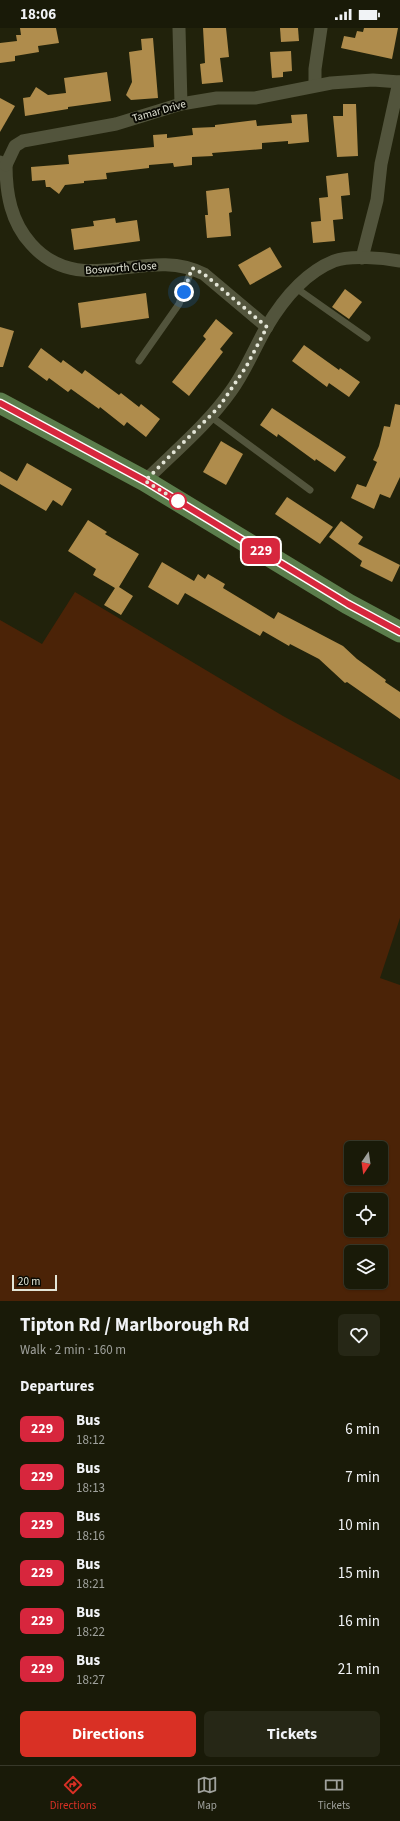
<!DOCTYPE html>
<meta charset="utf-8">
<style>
body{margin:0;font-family:"Source Sans 3",sans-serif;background:#262716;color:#f1f3f6;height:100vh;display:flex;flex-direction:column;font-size:15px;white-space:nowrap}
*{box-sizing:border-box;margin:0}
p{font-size:13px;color:#9fa19c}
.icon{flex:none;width:22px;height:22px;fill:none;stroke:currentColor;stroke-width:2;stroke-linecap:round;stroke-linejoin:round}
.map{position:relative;height:1273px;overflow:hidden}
.details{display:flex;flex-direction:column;background:#191a08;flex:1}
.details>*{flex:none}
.badge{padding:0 8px;border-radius:6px;font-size:14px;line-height:26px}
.needle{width:26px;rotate:193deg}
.fabs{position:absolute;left:344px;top:1113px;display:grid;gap:8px}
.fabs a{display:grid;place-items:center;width:44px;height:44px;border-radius:6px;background:#191a08;box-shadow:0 1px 3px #0004,0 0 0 1px #373829;font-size:20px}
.scale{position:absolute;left:12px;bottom:10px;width:45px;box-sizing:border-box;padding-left:4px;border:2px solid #e3e5d7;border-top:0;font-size:11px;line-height:14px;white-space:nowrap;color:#e3e5d7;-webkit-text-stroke:3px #0a0a03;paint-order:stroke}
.you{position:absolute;width:20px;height:20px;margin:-10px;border:3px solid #fff;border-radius:50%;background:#1a73e8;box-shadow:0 0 0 6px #1a73e833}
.map>.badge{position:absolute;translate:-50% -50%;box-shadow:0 0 0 2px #fff}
h2{padding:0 20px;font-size:15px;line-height:36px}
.round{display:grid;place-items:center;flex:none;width:42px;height:42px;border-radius:6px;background:#262716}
.summary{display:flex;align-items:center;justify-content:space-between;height:68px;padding:0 20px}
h1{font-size:19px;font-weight:700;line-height:30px}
.primary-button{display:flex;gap:8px;margin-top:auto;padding:8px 20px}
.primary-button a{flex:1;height:46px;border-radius:6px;background:#d93025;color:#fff;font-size:16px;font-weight:700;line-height:46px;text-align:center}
.primary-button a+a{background:#262716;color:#f1f3f6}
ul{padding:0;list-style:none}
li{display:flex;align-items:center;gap:12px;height:48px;padding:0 20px}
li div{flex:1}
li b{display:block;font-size:15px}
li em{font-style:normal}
li .badge{min-width:44px;font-weight:700;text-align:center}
.status{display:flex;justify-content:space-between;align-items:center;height:28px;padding:0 20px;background:#191a08;direction:ltr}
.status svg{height:11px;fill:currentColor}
.tabs{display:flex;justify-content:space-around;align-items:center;height:56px;border-top:1px solid #373829;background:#191a08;font-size:11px;color:#9fa19c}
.tabs a{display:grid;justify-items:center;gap:2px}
.tabs .selected{color:#d93025}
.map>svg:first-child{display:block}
.green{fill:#4b2307;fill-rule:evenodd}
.building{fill:#af8c4c}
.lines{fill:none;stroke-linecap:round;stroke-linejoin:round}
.service{stroke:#52543c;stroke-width:7}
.minor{stroke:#52543c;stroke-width:13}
.primary{stroke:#5b7d4c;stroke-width:21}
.line-casing{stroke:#fff;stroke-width:9}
.line{stroke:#d7263d;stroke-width:6}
.walk{stroke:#e3e5d7;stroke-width:4;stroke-dasharray:0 7.2}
.stop-dot{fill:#fff;stroke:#d7263d;stroke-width:2}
.labels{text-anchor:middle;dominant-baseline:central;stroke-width:4;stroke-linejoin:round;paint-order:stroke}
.street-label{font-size:11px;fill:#e3e5d7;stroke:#0a0a03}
</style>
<div class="status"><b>18:06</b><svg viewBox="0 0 49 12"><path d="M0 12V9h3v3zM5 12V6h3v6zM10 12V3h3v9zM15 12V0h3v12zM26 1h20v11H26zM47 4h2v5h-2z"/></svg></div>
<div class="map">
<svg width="400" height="1273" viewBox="0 0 400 1273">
<rect width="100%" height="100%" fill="#21220b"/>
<path class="green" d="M75,564l208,124 117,64v138l-20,60 20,7v316h-400v-681l42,24zM351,1120h30v30h-30zM351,1172h30v30h-30zM351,1224h30v30h-30z"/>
<g class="building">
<polygon points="20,0 56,0 59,15 38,18 39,24 15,28 15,33 0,35 0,15 17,13 16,7 21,7"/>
<polygon points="203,0 226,0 229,29 220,30 223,54 202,56 200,36 205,35"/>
<polygon points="280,0 298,0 299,13 281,14"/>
<polygon points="364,0 398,0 392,31 341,20 344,8 355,10 357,3 363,4"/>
<polygon points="153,10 158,70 131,72 126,67 132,54 129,24 142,22 141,11"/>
<polygon points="291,23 292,43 283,44 283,49 272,50 270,24"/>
<polygon points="107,44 111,73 68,79 68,81 25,88 23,70 30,69 36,59 48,67 66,65 64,50"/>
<polygon points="0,70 15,78 0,104"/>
<polygon points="343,76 356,76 358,128 337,129 333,88 343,88"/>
<polygon points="307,86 309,114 288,116 288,113 262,115 262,121 212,125 213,128 192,129 192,137 174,139 173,135 149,137 149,140 106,145 107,151 84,153 84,155 65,157 59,166 50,159 46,159 45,152 32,153 31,139 69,136 68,127 154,119 153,107 167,106 167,110 193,107 192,100 215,99 215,97 256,92 257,98 292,95 291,87"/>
<polygon points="348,145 350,167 341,168 343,191 333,192 335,213 313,215 311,194 321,193 319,170 328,169 326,148"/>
<polygon points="229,160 232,184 229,185 231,208 207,210 205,187 208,187 206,163"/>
<polygon points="115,190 116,195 137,192 140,213 74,222 71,201 94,198 93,193"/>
<polygon points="270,219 282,239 250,257 238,237"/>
<polygon points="345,261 362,274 349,291 332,279"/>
<polygon points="146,265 149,290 81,300 78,275"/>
<polygon points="216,291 233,305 220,321 223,324 189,368 172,354 206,311 203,308"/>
<polygon points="0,299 14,303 3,339 0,339"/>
<polygon points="304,317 339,342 340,340 360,354 349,369 329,355 327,359 292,333"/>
<polygon points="41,320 61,335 63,332 82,346 85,342 119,367 121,365 139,379 141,376 160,391 146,409 127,394 124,398 100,379 99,381 71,361 68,364 49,350 47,353 28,339"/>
<polygon points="395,376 400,377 400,449 390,470 380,466 374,481 351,470 357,456 366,459 377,434 373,432 379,418 384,398 390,399"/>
<polygon points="272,380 346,429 335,444 316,431 315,433 278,406 277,409 260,397"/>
<polygon points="221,413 243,426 226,457 203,444"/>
<polygon points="27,435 72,461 62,478 53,472 46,483 0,456 0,443 17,453"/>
<polygon points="287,469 333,499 320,516 275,486"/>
<polygon points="88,492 107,504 105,506 139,526 119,559 133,568 121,587 104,577 115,560 93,547 96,541 68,523"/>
<polygon points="341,493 363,509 358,516 400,537 392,554 360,538 362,533 329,509"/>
<polygon points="162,534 194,553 198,546 205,551 208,546 225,556 223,560 274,591 278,584 343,618 357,631 386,652 385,654 400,664 400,691 347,654 345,655 319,631 290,616 289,618 263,603 260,608 185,565 178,577 148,559"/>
</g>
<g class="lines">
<g class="service">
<polyline points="296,260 367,310"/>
<polyline points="139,333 179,276 192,240"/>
<polyline points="210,388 310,462"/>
</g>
<g class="minor">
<polyline points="179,0 181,76"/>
<polyline points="315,57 315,41 321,0"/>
<path d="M0,134l6,3c0,29 5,57 25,79 51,57 115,0 173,30l63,53"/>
<polyline points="6,137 15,118 23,113 116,96 181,76 217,70 255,70 331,55 373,52 400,54"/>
<polyline points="362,230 377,172 381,136 399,54"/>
<path d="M145,453c29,-29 62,-56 86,-90 14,-19 23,-42 35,-63 16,-27 38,-55 68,-67 16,-6 49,-3 66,0"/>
</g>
<polyline class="primary" points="0,375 145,453 348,576 400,604"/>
</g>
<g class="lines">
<g class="line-casing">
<polyline id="line" points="0,375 145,453 348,576 400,604"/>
</g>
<use href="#line" class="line"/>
<polyline class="walk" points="178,473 145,453 219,379 246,339 267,299 204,246 192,240 184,264"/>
</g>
<circle class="stop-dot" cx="178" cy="473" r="8"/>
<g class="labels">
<g class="street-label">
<text transform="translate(159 83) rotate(-16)">Tamar Drive</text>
<text transform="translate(121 240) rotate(-4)">Bosworth Close</text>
</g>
</g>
</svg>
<div class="fabs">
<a><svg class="needle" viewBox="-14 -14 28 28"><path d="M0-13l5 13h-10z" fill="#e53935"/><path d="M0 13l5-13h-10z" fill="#9fa19c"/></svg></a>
<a><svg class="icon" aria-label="locate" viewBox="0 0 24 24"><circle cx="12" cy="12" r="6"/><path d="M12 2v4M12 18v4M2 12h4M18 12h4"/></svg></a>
<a><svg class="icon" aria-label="layers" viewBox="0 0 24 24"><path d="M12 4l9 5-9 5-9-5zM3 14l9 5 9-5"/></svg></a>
</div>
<div class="scale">20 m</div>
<div class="you" style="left:184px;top:264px"></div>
<b class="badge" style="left:261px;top:523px;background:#d7263d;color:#fff">229</b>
</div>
<section class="details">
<div class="summary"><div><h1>Tipton Rd / Marlborough Rd</h1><p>Walk · 2 min · 160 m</p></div><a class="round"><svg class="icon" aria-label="heart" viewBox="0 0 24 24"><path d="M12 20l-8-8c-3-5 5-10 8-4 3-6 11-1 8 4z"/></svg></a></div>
<h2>Departures</h2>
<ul>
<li><span class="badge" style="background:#d7263d;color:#fff">229</span><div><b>Bus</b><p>18:12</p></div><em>6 min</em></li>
<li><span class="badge" style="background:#d7263d;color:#fff">229</span><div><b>Bus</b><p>18:13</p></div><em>7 min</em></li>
<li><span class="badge" style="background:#d7263d;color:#fff">229</span><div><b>Bus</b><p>18:16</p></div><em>10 min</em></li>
<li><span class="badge" style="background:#d7263d;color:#fff">229</span><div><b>Bus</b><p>18:21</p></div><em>15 min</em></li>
<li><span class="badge" style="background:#d7263d;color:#fff">229</span><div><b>Bus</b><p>18:22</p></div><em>16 min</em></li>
<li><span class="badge" style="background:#d7263d;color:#fff">229</span><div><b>Bus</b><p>18:27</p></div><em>21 min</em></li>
</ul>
<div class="primary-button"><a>Directions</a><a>Tickets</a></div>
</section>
<nav class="tabs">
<a class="selected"><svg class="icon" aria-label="directions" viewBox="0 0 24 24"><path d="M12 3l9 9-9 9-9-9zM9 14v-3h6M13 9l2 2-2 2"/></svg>Directions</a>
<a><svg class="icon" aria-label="map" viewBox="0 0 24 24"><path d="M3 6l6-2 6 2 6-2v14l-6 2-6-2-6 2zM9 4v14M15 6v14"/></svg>Map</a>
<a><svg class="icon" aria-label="tickets" viewBox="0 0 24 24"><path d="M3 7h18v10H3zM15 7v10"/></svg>Tickets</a>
</nav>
